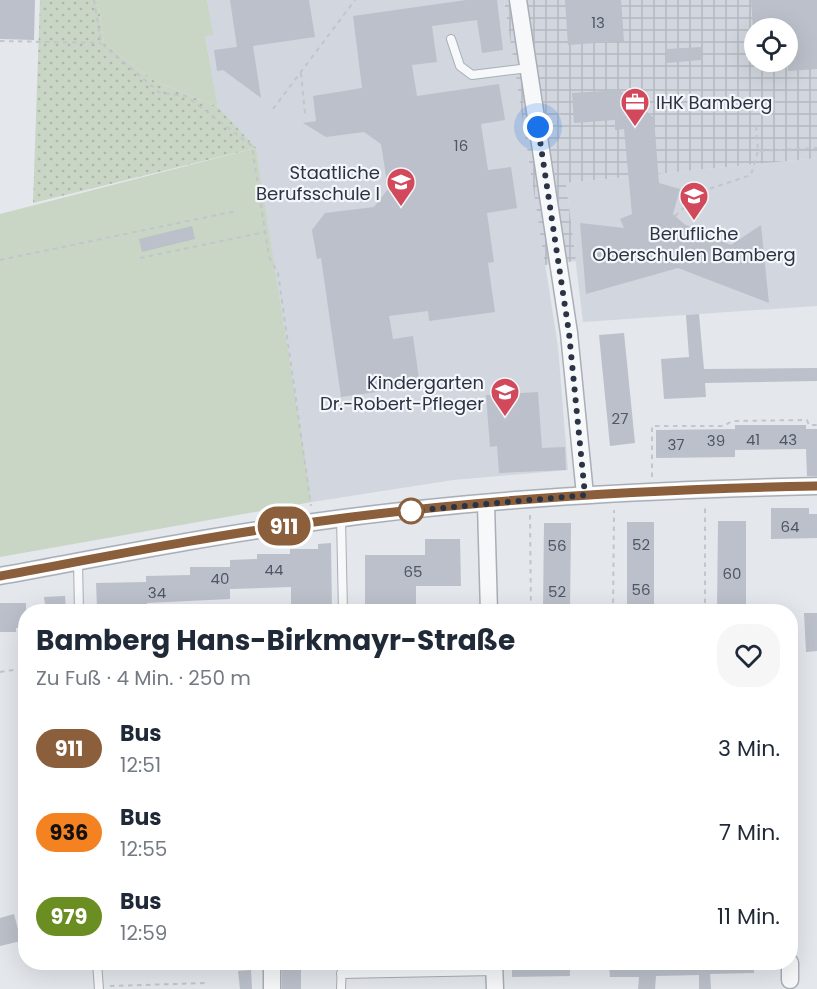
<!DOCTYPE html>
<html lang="de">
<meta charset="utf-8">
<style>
body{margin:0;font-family:Poppins,sans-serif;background:#f6f6f7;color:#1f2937;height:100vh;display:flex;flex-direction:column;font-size:22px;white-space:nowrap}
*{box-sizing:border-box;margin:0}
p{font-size:20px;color:#747a83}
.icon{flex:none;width:33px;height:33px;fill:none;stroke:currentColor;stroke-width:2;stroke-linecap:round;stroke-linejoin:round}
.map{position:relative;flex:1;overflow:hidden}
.drawer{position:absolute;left:18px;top:604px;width:780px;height:366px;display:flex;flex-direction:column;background:#fff;border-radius:24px;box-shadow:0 6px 24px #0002}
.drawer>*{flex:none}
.badge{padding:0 12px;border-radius:20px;font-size:21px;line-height:39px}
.tools{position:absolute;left:744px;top:18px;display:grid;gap:12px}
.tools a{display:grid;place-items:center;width:54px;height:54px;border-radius:50%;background:#fff;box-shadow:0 6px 24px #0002;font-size:30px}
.you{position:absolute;width:30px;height:30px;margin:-15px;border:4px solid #fff;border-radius:50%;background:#1a73e8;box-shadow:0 0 0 9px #1a73e833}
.map>.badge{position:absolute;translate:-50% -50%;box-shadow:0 0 0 3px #fff}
.round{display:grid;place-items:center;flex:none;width:63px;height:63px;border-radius:24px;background:#f6f6f7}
.head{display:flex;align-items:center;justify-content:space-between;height:102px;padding:0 18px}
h1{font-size:28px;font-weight:700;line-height:45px}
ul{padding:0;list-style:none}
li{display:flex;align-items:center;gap:18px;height:84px;padding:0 18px}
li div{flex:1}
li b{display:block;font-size:22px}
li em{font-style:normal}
li .badge{min-width:66px;font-weight:700;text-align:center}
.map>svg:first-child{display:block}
.built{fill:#d2d6de}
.industrial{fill:url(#industrial-grid);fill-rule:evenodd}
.grass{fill:url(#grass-dots)}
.pitch{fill:#c9d6c5}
.building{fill:#bbc0ca}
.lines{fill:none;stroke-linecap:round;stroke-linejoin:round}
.lane-casing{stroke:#a9aeb7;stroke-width:10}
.street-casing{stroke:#a9aeb7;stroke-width:19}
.path{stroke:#c2c5cb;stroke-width:2;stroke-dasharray:4.5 4.5;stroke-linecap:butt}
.lane{stroke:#f7f8fa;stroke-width:8}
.street{stroke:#f7f8fa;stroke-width:16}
.line-casing{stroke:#fff;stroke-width:14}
.line{stroke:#8b5e3c;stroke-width:9}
.walk{stroke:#2b3445;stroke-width:6;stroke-dasharray:0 10.8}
.stop-dot{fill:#fff;stroke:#8b5e3c;stroke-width:3}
.labels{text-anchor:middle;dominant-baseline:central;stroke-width:4.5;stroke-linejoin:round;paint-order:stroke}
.number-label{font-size:15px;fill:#4f5766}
.poi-label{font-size:18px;fill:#2b3445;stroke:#f4f6f9;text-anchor:end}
</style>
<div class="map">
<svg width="817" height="989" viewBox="0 0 817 989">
<defs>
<pattern id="industrial-grid" width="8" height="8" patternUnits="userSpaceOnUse" patternTransform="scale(1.5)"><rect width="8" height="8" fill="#d2d6de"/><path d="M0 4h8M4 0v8" fill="none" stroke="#b4b8c0"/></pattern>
<pattern id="grass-dots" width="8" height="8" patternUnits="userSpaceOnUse" patternTransform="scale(1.5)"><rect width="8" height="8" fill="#c9d6c5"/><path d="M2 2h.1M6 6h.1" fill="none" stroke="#adb8ab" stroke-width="1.8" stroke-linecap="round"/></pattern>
</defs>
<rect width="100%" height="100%" fill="#e4e7ec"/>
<g class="built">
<polygon points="207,0 504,0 558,347 568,470 453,480 312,502 256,149 218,107 205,36 212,34"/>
<polygon points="817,158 817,306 583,322 566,183"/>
</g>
<path class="industrial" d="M504,0h313v158l-251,25 10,78 -31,4zM754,28h34v34h-34z"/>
<polygon class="grass" points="40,0 98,0 104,43 156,82 218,107 256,148 33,203"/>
<g class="pitch">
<polygon points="98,0 207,0 213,35 205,36 218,107 156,82 104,43"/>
<polygon points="256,148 312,502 0,557 0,214"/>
</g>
<g class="building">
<polygon points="0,0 35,0 34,40 0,39"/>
<polygon points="230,0 309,0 315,37 253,46 261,98 223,70 217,71 214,50 237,47"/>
<polygon points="466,0 497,0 503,50 482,53 477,20 432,26 437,62 412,65 417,96 499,84 505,120 481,124 488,170 511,167 517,208 487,213 494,262 488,263 495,312 429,321 428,311 389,316 393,339 413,336 420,386 341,397 321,258 317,259 312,230 325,213 374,207 388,189 381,144 364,132 326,137 303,123 316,121 313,96 362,88 353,16"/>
<polygon points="565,0 621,0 624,41 568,45"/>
<polygon points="751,0 817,0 817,69 788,71 788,28 753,28"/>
<polygon points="701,47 701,60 666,63 666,49"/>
<polygon points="620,90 654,118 659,183 680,189 673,214 684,224 731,245 761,225 769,303 678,268 586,294 580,223 624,228 620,219 632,214 624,129 615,130 615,120 574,123 572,93"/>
<polygon points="192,226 195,239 142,252 139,239"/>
<polygon points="699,314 704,369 817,368 817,381 705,383 706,397 664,399 661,359 689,357 686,315"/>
<polygon points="624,333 635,443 610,446 599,335"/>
<polygon points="538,392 542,448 565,447 566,470 499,473 497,446 490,447 486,395"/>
<polygon points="735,425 806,425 806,429 817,429 817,476 807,476 806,449 735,450 735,457 656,458 656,430 735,429"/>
<polygon points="771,508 809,508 809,514 817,514 817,538 771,539"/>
<polygon points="718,521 746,521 746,611 717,611"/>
<rect x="627" y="522" width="27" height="90"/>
<polygon points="544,523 571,523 570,612 543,612"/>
<polygon points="425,539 460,539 461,586 416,586 416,612 365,612 365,555 425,555"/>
<polygon points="331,543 332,612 291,612 291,587 230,589 230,599 147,603 147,607 97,607 96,583 146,582 146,576 190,575 190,567 230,567 230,560 257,559 257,554 290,554 290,549 318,549 318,544"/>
<polygon points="65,596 66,612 46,612 44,597"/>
<polygon points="0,603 26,603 26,628 16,628 16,632 0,632"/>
<polygon points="804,613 817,613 817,651 806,652"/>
<polygon points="14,914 21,941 0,946 0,918"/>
<rect x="282" y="963" width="19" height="26"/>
<polygon points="754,963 754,973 710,974 711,989 699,989 699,975 656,976 655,989 638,989 639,977 610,977 609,964"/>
<polygon points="570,964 570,976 512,977 512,965"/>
<polygon points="251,970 252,989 240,989 238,971"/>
</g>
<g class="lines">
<g class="lane-casing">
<g id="lane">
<polyline points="451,39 460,66 472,75 529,68"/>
<polyline points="341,518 343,612"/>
<polyline points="78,561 79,612"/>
<polyline points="97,963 99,989"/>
<polyline points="341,974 494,971"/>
<polyline points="341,989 342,963"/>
</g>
</g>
<g class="street-casing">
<g id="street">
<polyline points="518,0 569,333 585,495"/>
<polyline points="486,504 489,612"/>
<path d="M0,576c104,-19 209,-40 314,-54 166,-24 335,-32 503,-36"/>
<polyline points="272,963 272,989"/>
<polyline points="494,963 495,989"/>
<polyline points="790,963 790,980"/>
</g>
</g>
<g class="path">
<polyline points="94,0 101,43 160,93 186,96 252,146 269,257 278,273 311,506"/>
<polyline points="0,41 101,43"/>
<polyline points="301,73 305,114"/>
<polyline points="273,109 355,0"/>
<polyline points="756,126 758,151 817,148"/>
<polyline points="675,216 700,192 751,175 758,151"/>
<polyline points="140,258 265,232"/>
<polyline points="0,260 236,211"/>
<polyline points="652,477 652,426 724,426 732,421 807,420 809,425 817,425"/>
<polyline points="530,515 531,612"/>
<polyline points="613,612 614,510"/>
<polyline points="705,612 705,504"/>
<polyline points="0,672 26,668"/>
<polyline points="110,986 206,983"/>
</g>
<use href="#lane" class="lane"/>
<use href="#street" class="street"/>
</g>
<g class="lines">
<g class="line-casing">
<path id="line" d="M0,576c104,-19 209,-40 314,-54 166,-23 335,-33 503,-36"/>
</g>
<use href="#line" class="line"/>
<polyline class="walk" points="411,511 585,495 569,333 538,127"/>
</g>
<defs>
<g id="office-pin" transform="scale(1.5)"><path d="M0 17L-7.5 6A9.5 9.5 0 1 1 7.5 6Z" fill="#d1495b" stroke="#f4f6f9"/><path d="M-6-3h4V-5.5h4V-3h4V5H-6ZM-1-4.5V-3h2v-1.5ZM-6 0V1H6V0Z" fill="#fff"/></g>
<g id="school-pin" transform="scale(1.5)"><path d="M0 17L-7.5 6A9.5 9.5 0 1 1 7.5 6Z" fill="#d1495b" stroke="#f4f6f9"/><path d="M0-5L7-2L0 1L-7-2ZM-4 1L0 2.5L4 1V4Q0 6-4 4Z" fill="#fff"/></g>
</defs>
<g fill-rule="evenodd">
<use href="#office-pin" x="635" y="102"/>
<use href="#school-pin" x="401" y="182"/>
<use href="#school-pin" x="694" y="196"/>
<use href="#school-pin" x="505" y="392"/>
</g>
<circle class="stop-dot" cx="411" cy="511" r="12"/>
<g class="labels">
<g class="number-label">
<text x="598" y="22">13</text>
<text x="461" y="145">16</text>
<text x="620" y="418">27</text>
<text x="753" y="439">41</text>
<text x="788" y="439">43</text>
<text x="716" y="440">39</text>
<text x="676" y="444">37</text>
<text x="790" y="526">64</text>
<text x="641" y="544">52</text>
<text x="557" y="545">56</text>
<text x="274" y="569">44</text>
<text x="413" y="571">65</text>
<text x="732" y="573">60</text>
<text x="220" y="578">40</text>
<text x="641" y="589">56</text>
<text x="557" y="591">52</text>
<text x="157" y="592">34</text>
</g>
<g class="poi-label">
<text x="656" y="102" text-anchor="start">IHK Bamberg</text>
<text x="380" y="172">Staatliche<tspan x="380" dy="21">Berufsschule I</tspan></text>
<text x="694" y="233" text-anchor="middle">Berufliche<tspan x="694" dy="21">Oberschulen Bamberg</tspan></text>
<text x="484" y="382">Kindergarten<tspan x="484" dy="21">Dr.-Robert-Pfleger</tspan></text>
</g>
</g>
</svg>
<div class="tools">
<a><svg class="icon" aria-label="locate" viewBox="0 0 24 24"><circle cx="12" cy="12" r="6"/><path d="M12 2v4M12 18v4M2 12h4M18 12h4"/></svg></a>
</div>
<div class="you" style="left:538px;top:127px"></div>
<b class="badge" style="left:284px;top:526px;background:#8b5e3c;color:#fff">911</b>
<section class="drawer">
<div class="head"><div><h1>Bamberg Hans-Birkmayr-Straße</h1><p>Zu Fuß · 4 Min. · 250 m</p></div><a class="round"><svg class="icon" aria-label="heart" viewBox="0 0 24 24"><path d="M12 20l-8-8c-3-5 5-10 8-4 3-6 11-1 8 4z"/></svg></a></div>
<ul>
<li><span class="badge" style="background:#8b5e3c;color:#fff">911</span><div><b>Bus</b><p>12:51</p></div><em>3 Min.</em></li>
<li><span class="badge" style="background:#f58220;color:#111">936</span><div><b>Bus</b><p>12:55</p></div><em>7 Min.</em></li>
<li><span class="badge" style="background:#6b8e23;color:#fff">979</span><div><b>Bus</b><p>12:59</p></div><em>11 Min.</em></li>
</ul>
</section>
</div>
